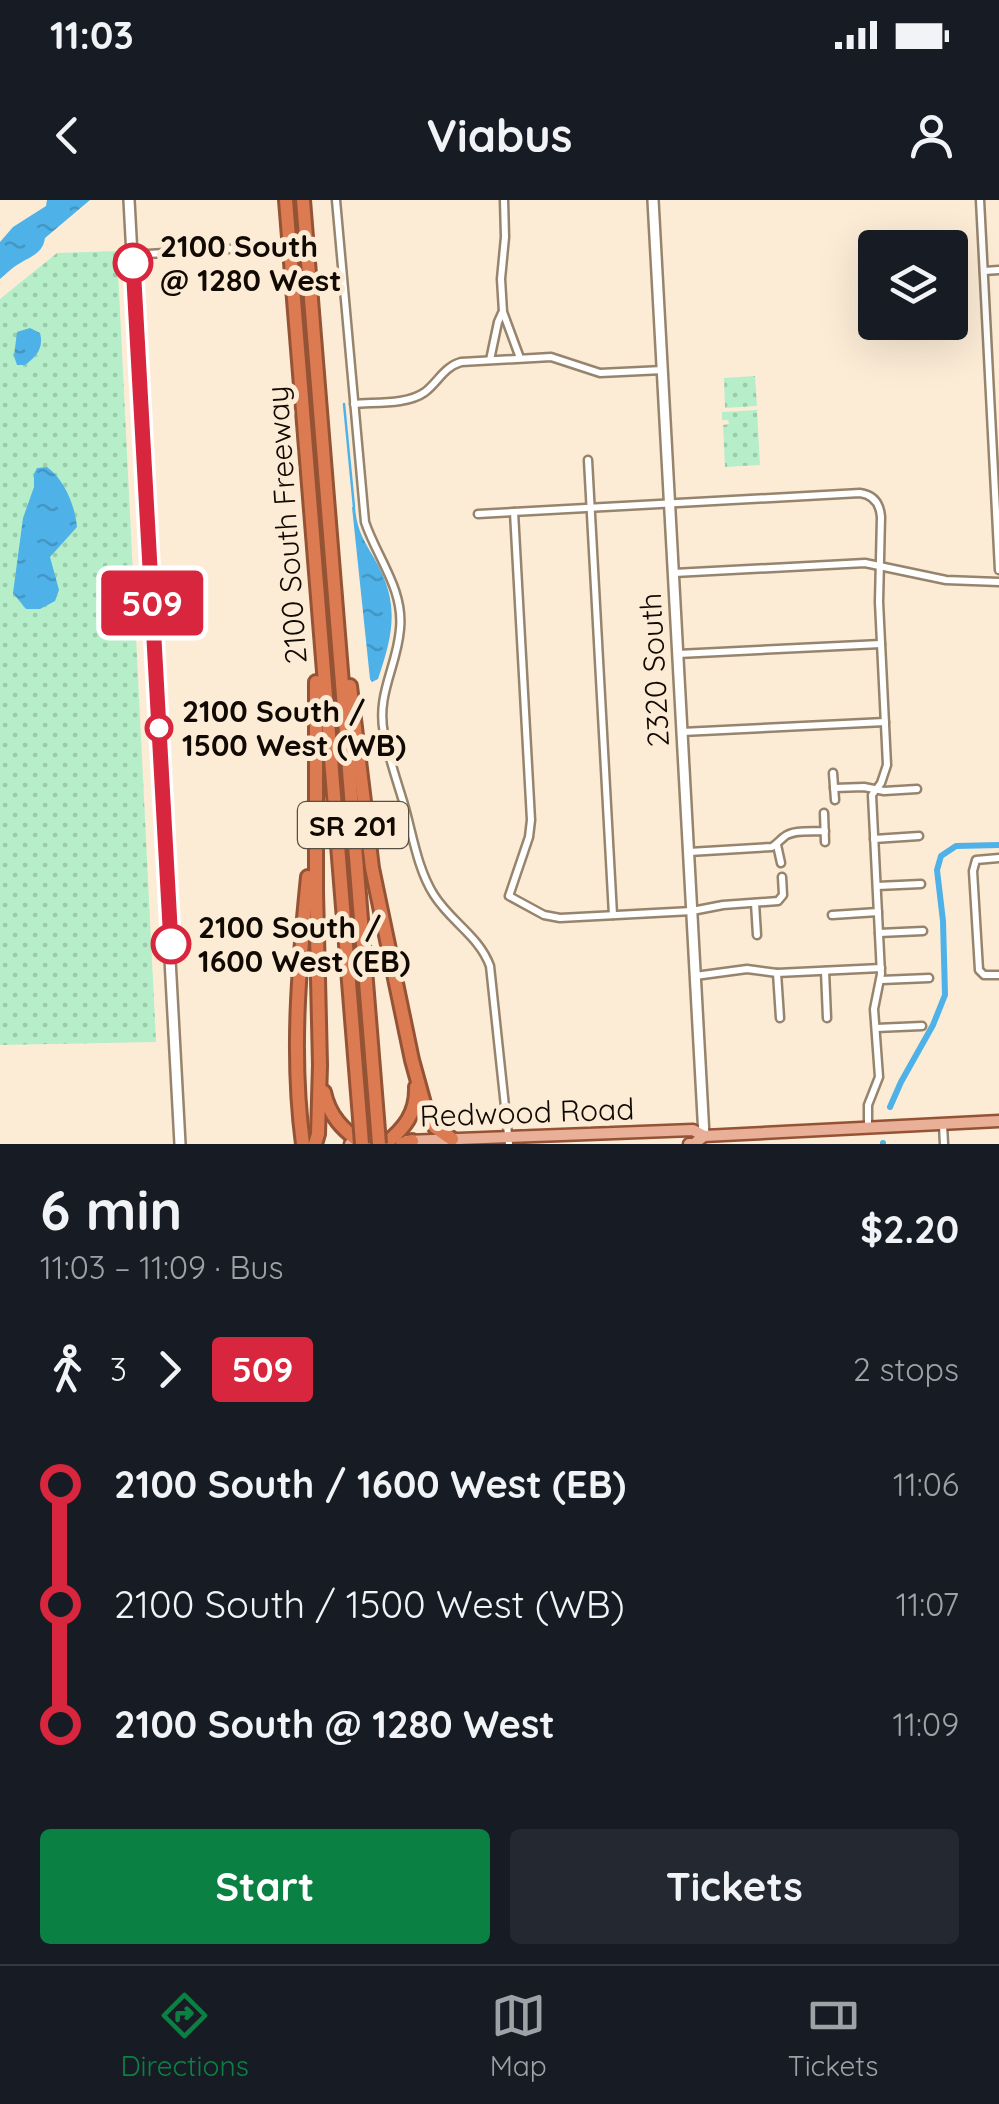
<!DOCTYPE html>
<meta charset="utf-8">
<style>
body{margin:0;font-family:Quicksand,sans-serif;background:#242831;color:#f1f3f6;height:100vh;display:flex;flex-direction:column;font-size:38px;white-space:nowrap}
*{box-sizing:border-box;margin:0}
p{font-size:32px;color:#9ea1a6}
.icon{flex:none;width:55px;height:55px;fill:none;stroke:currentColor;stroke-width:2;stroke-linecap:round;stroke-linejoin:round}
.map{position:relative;height:944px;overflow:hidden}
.panel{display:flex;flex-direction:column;background:#171b24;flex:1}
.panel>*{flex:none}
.badge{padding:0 20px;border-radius:8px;font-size:35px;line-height:65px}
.fabs{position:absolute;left:858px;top:30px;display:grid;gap:20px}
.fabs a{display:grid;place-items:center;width:110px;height:110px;border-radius:10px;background:#171b24;box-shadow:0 10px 40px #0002;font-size:50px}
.map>.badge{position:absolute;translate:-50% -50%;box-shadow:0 0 0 5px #fff}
.legs{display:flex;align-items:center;gap:15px;height:110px;padding:0 40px;font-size:32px}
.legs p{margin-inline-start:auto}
.overview{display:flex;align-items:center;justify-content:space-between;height:170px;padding:0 40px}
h1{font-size:55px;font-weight:700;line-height:75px}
.action{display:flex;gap:20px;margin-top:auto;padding:20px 40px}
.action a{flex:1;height:115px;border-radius:10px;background:#0b8043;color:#fff;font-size:40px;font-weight:700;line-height:115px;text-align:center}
.action a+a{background:#242831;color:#f1f3f6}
ul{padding:0 40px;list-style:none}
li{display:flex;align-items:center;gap:35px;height:120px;font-size:38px}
li i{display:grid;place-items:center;width:15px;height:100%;margin:0 12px;background:currentColor}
li i::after{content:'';width:25px;height:25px;margin:-12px;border:8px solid;border-radius:50%;background:#171b24}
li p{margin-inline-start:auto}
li:first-child i{background:linear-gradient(#0000 50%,currentColor 0)}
li:last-child i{background:linear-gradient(currentColor 50%,#0000 0)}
.status{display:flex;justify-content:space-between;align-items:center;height:70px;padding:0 50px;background:#171b24;direction:ltr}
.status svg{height:28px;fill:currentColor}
header{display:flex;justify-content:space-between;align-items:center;height:130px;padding:0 40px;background:#171b24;font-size:45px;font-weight:700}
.dock{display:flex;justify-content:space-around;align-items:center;height:140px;border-top:2px solid #363941;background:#171b24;font-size:28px;color:#9ea1a6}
.dock a{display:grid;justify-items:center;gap:5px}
.dock .active{color:#0b8043}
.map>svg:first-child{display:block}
.grass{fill:url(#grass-dots)}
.water{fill:url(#water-ripples)}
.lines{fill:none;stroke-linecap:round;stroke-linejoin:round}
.stream{stroke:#4eb1e8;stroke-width:2.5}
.canal{stroke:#4eb1e8;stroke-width:6}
.minor-casing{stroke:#97846c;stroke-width:11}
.tertiary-casing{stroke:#97846c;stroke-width:14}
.primary-casing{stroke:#955336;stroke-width:15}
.motorway-casing{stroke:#955336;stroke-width:18}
.minor{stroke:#fff;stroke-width:6}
.tertiary{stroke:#fff;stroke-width:9}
.primary{stroke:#eaaf97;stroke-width:10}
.motorway{stroke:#dc7a51;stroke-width:12}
.motorway-bridge-casing{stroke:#955336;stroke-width:18;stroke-linecap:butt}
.motorway-bridge{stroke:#dc7a51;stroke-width:12}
.line-1-casing{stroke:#fff;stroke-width:22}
.line-1{stroke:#d7263d;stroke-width:15}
.stop-1-dot{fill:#fff;stroke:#d7263d;stroke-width:5}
.labels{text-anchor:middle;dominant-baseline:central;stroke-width:10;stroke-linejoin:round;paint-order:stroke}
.shield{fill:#fcecd6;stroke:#584e42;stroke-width:2.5}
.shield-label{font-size:28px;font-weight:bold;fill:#110a03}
.stop-label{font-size:30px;font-weight:bold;fill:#110a03;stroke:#fcecd6;text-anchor:start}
.street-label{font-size:30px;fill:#110a03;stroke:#fcecd6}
</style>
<div class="status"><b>11:03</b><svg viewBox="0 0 49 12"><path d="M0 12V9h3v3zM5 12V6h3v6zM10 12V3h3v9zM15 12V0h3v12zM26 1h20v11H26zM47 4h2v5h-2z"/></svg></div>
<header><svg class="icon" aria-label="back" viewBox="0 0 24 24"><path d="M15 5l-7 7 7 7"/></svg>Viabus<svg class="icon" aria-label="person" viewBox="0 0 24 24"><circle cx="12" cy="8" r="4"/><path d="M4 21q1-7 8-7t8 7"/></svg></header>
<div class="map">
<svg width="999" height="944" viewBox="0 0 999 944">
<defs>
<pattern id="grass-dots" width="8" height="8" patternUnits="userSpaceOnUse" patternTransform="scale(2.5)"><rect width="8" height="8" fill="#b6eec9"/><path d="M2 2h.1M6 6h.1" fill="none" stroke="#9bcbab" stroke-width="1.8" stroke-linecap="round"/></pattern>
<pattern id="water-ripples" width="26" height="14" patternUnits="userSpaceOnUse" patternTransform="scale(2.5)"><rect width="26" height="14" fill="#4eb1e8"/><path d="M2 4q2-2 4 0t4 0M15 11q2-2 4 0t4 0" fill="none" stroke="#4397c5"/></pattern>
</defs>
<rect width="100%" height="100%" fill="#fcecd6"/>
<g class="grass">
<polygon points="117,51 156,842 0,845 0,99 57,53"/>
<polygon points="755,176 757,206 725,208 724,178"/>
<polygon points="757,210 760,265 725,267 723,225 729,224 728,220 722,220 722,212"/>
</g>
<g class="water">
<path d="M47,0h43l-45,38c-2,14 -11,17 -23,24 -8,4 -15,11 -22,17v-37l13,-15 33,-21z"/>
<path d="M30,128l10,5c4,15 -4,24 -15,32h-8l-3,-9 3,-24z"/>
<path d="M47,267c18,13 28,39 30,60l-27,30 9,33 -4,11 -15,8h-14l-13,-16 10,-75 11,-31v-13l3,-6z"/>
<path d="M352,307h3c2,26 11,36 23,58 22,42 14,72 0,114l-6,3 -2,-3z"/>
</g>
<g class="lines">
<polyline class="stream" points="344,204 354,307"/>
<g class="canal">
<polyline points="890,907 901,882 933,825 945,795 943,721 937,670 941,656 956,646 999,645"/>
<polyline points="883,944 883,943"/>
</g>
<g class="minor-casing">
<g id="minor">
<path d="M336,0l29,322c12,36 39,67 35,107 -3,38 -24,65 -16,105 5,25 14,50 21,74 8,29 13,62 29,87 17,27 45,41 56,71l19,178"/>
<polyline points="504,0 505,37 501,79 503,112 520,158"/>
<polyline points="980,0 999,370"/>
<polyline points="132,55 244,48"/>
<polyline points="984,71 999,70"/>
<polyline points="490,160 498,122 502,113"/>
<path d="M354,204c21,-2 53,1 71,-12 13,-10 19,-25 36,-30l90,-5 49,16 63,-3"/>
<polyline points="588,260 613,715"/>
<polyline points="514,312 531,620 529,637 509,696 544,715 560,718 692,711 723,705 778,701 783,695 782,677"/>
<path d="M478,314l382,-21c14,2 20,11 21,24l-2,85 8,163 -6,18 -9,12 9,179 -7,35 5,68 -11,28v23"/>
<polyline points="674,373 865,363 946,380 999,382"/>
<polyline points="678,454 881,444"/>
<polyline points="682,532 885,522"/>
<polyline points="833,573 835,600"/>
<polyline points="834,588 864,587 884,591 917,589"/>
<polyline points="824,613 825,642"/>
<polyline points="874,639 919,636"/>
<polyline points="777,645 781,663"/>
<path d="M689,652l83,-5c5,-3 8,-7 12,-10 9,-8 29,-5 41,-6"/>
<polyline points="999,658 976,660 973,671 979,770 984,775 999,775"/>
<polyline points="877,686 921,684"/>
<polyline points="755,703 757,735"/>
<polyline points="832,715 878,712"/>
<polyline points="879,733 923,731"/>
<polyline points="825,771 827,818"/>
<polyline points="777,773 780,818"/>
<polyline points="695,776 747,769 777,773 881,768"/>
<polyline points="881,780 929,778"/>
<polyline points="876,828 922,826"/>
<polyline points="943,925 944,944"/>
</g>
</g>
<g class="tertiary-casing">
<g id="tertiary">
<polyline points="129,0 180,944"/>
<polyline points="653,0 704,936"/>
</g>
</g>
<g class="primary-casing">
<g id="primary">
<polyline points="407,941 693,930 704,936 999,921"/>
<polyline points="350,944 385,942"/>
<polyline points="689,944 694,944 704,936"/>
</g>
</g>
<g class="motorway-casing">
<g id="motorway">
<polyline points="286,0 360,918"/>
<polyline points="303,0 377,918"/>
<polyline points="350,486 372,668 412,860 428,918 435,927 452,939"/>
<path d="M324,892c5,24 19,38 39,52"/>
<path d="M303,944c-12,-89 -4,-178 5,-267"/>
<polyline points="315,944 318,934 320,865 316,691 316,482"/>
<path d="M385,944c19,-15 32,-31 31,-57"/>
<polyline points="402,944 412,941"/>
</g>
</g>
<use href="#minor" class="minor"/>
<use href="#tertiary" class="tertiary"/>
<use href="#primary" class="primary"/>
<use href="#motorway" class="motorway"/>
<g class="motorway-bridge-casing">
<g id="motorway-bridge">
<polyline points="360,918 362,944"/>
<polyline points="377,918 379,944"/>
</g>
</g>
<use href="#motorway-bridge" class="motorway-bridge"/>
</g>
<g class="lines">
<g class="line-1-casing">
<polyline id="line-1" points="133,63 171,744"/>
</g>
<use href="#line-1" class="line-1"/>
</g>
<g class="stop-1-dot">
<circle cx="133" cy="63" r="18"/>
<circle cx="159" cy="528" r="12"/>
<circle cx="171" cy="744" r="18"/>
</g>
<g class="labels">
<rect class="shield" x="298" y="602" width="110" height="46" rx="8"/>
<g class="shield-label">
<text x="353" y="625">SR 201</text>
</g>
<g class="stop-label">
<text x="160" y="46">2100 South<tspan x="160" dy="34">@ 1280 West</tspan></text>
<text x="182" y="511">2100 South /<tspan x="182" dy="34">1500 West (WB)</tspan></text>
<text x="198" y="727">2100 South /<tspan x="198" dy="34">1600 West (EB)</tspan></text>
</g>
<g class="street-label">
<text transform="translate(286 325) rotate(-94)">2100 South Freeway</text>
<text transform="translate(654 470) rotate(-93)">2320 South</text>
<text transform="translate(527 912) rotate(-2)">Redwood Road</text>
</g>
</g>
</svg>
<div class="fabs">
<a><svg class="icon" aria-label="layers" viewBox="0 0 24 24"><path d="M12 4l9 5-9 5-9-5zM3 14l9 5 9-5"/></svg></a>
</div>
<b class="badge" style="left:152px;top:403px;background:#d7263d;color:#fff">509</b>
</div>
<section class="panel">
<div class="overview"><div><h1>6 min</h1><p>11:03 – 11:09 · Bus</p></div><b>$2.20</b></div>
<div class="legs"><svg class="icon" aria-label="walk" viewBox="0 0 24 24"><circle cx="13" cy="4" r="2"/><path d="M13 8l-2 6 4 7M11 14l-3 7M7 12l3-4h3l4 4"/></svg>3<svg class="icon" aria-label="forward" viewBox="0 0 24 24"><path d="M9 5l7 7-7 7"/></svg><b class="badge" style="background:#d7263d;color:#fff">509</b><p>2 stops</p></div>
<ul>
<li><i style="color:#d7263d"></i><b>2100 South / 1600 West (EB)</b><p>11:06</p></li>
<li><i style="color:#d7263d"></i><span>2100 South / 1500 West (WB)</span><p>11:07</p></li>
<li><i style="color:#d7263d"></i><b>2100 South @ 1280 West</b><p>11:09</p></li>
</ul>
<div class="action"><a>Start</a><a>Tickets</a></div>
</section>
<nav class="dock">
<a class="active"><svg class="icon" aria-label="directions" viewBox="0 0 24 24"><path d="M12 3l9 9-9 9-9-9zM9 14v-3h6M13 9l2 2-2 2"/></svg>Directions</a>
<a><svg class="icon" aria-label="map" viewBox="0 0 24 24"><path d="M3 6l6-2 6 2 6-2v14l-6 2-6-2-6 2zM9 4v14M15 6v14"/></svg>Map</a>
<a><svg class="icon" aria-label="tickets" viewBox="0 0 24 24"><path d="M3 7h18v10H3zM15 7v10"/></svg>Tickets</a>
</nav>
